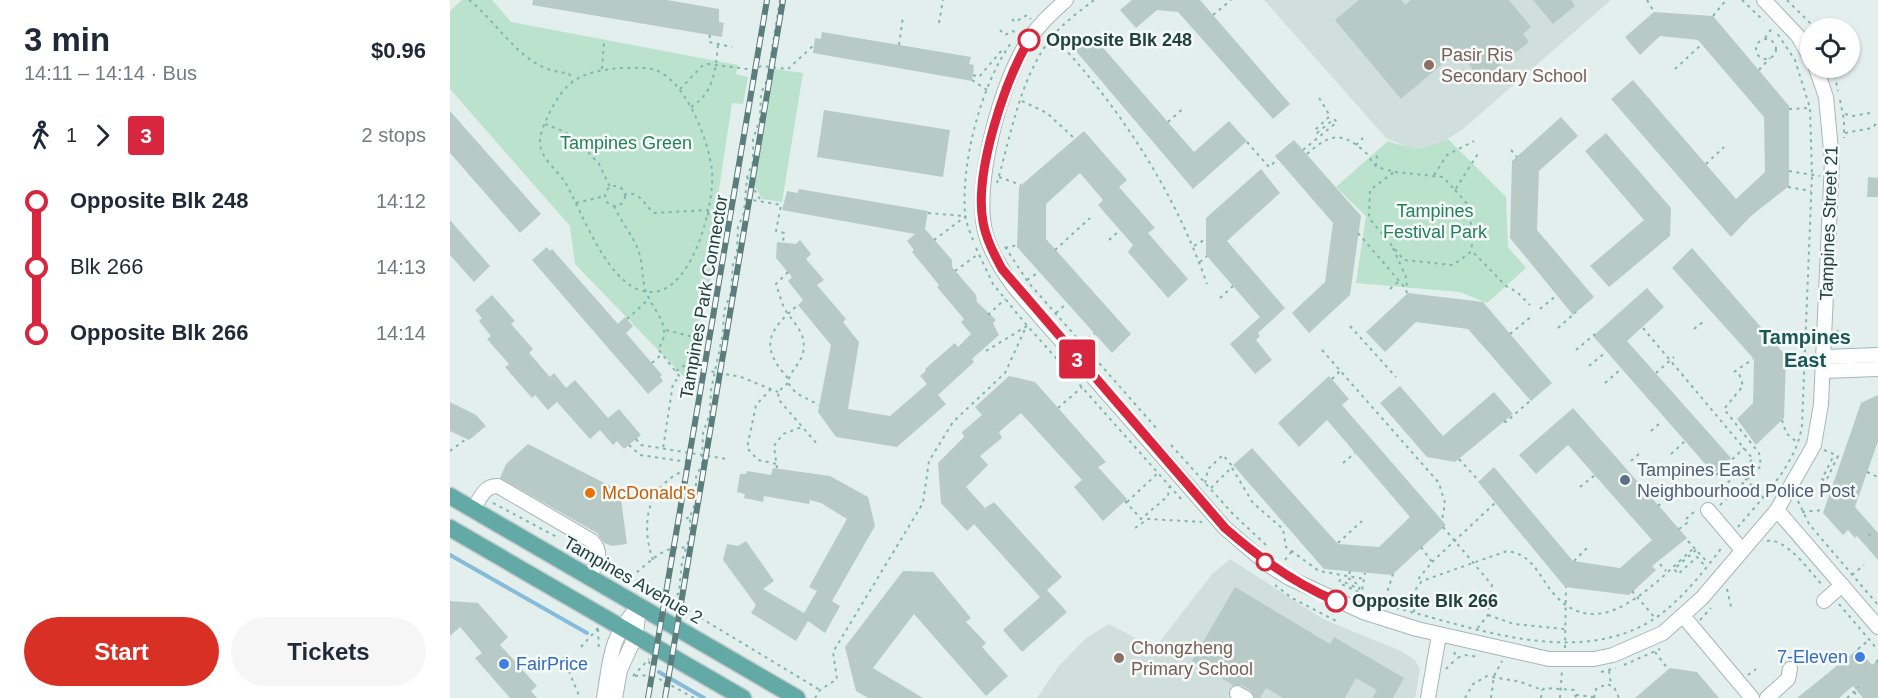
<!DOCTYPE html>
<meta charset="utf-8">
<style>
body{margin:0;font-family:Helvetica,sans-serif;background:#f6f6f7;color:#1f2937;height:100vh;display:flex;flex-direction:column;font-size:22px;white-space:nowrap}
*{box-sizing:border-box;margin:0}
p{font-size:20px;color:#747a83}
.icon{flex:none;width:33px;height:33px;fill:none;stroke:currentColor;stroke-width:2;stroke-linecap:round;stroke-linejoin:round}
.map{position:relative;flex:1;overflow:hidden}
.sheet{display:flex;flex-direction:column;background:#fff;width:450px}
.sheet>*{flex:none}
.badge{padding:0 12px;border-radius:4px;font-size:21px;line-height:39px}
.buttons{position:absolute;left:1350px;top:18px;display:grid;gap:12px}
.buttons a{display:grid;place-items:center;width:60px;height:60px;border-radius:50%;background:#fff;box-shadow:0 2px 4px #0004;font-size:30px}
.map>.badge{position:absolute;translate:-50% -50%;box-shadow:0 0 0 3px #fff}
.legs{display:flex;align-items:center;gap:9px;height:66px;padding:0 24px;font-size:20px}
.legs p{margin-inline-start:auto}
.headline{display:flex;align-items:center;justify-content:space-between;height:102px;padding:0 24px}
h1{font-size:33px;font-weight:700;line-height:45px}
.action{display:flex;gap:12px;margin-top:auto;padding:12px 24px}
.action a{flex:1;height:69px;border-radius:36px;background:#d93025;color:#fff;font-size:24px;font-weight:700;line-height:69px;text-align:center}
.action a+a{background:#f6f6f7;color:#1f2937}
ul{padding:0 24px;list-style:none}
li{display:flex;align-items:center;gap:21px;height:66px;font-size:22px}
li i{display:grid;place-items:center;width:9px;height:100%;margin:0 8px;background:currentColor}
li i::after{content:'';width:15px;height:15px;margin:-8px;border:4px solid;border-radius:50%;background:#fff}
li p{margin-inline-start:auto}
li:first-child i{background:linear-gradient(#0000 50%,currentColor 0)}
li:last-child i{background:linear-gradient(currentColor 50%,#0000 0)}
main{display:flex;flex:1;min-height:0}
.map>svg:first-child{display:block}
.built{fill:#d1dfdc}
.green{fill:#bae2cd}
.lines{fill:none;stroke-linecap:round;stroke-linejoin:round}
.stream{stroke:#86bbda;stroke-width:4}
.building{fill:#b8cac6}
.minor-casing{stroke:#a5b8b5;stroke-width:16}
.major-casing{stroke:#c1caca;stroke-width:19}
.path{stroke:#80b6b0;stroke-width:2;stroke-dasharray:3 4.5;stroke-linecap:butt}
.minor{stroke:#fff;stroke-width:14}
.major{stroke:#63a9a6;stroke-width:16}
.rail-casing{stroke:#5b7e7c;stroke-width:6}
.rail{stroke:#f5faf9;stroke-width:4;stroke-dasharray:11;stroke-linecap:butt}
.line-1-casing{stroke:#fff;stroke-width:14}
.line-1{stroke:#d7263d;stroke-width:9}
.stop-1-dot{fill:#fff;stroke:#d7263d;stroke-width:3}
.education-dot{fill:#8d6e63;stroke:#f5faf9;stroke-width:2}
.service-dot{fill:#5c6f8a;stroke:#f5faf9;stroke-width:2}
.food-dot{fill:#e8710a;stroke:#f5faf9;stroke-width:2}
.shop-dot{fill:#3f7fe0;stroke:#f5faf9;stroke-width:2}
.labels{text-anchor:middle;dominant-baseline:central;stroke-width:5;stroke-linejoin:round;paint-order:stroke}
.stop-label{font-size:18px;font-weight:bold;fill:#204341;stroke:#f5faf9;text-anchor:start}
.education-label{font-size:18px;fill:#785e54;stroke:#f5faf9;text-anchor:start}
.park-label{font-size:18px;fill:#257f5b;stroke:#f5faf9}
.street-label{font-size:18px;fill:#204341;stroke:#f5faf9}
.service-label{font-size:18px;fill:#4e5e75;stroke:#f5faf9;text-anchor:start}
.food-label{font-size:18px;fill:#c56008;stroke:#f5faf9;text-anchor:start}
.shop-label{font-size:18px;fill:#366cbe;stroke:#f5faf9;text-anchor:end}
.neighbourhood-label{font-size:20px;font-weight:bold;fill:#1a5856;stroke:#f5faf9}
</style>
<main>
<section class="sheet">
<div class="headline"><div><h1>3 min</h1><p>14:11 – 14:14 · Bus</p></div><b>$0.96</b></div>
<div class="legs"><svg class="icon" aria-label="walk" viewBox="0 0 24 24"><circle cx="13" cy="4" r="2"/><path d="M13 8l-2 6 4 7M11 14l-3 7M7 12l3-4h3l4 4"/></svg>1<svg class="icon" aria-label="forward" viewBox="0 0 24 24"><path d="M9 5l7 7-7 7"/></svg><b class="badge" style="background:#d7263d;color:#fff">3</b><p>2 stops</p></div>
<ul>
<li><i style="color:#d7263d"></i><b>Opposite Blk 248</b><p>14:12</p></li>
<li><i style="color:#d7263d"></i><span>Blk 266</span><p>14:13</p></li>
<li><i style="color:#d7263d"></i><b>Opposite Blk 266</b><p>14:14</p></li>
</ul>
<div class="action"><a>Start</a><a>Tickets</a></div>
</section>
<div class="map">
<svg width="1428" height="698" viewBox="0 0 1428 698">
<rect width="100%" height="100%" fill="#e3efec"/>
<g class="built">
<polygon points="814,0 1161,0 1013,129 988,145 960,148 936,138"/>
<polygon points="780,559 873,619 951,651 965,660 970,669 965,698 587,698 608,667 636,638 659,624 705,648 762,574"/>
</g>
<g class="green">
<polygon points="12,0 42,0 61,22 288,65 286,74 298,77 293,104 282,103 260,249 265,262 248,325 239,382 125,264 120,226 0,89 0,11"/>
<polygon points="324,69 353,73 332,202 312,199 299,176"/>
<path d="M998,139l58,58 2,50 18,21 -39,35 -27,-11 -104,-9 10,-67 -30,-29 52,-46c25,9 36,9 60,-2z"/>
</g>
<g class="lines">
<g class="stream">
<polyline points="0,555 137,633"/>
<polyline points="209,672 254,698"/>
</g>
</g>
<g class="building">
<polygon points="83,0 217,0 269,9 269,22 274,23 272,37 82,5"/>
<polygon points="682,0 750,0 840,104 823,119 728,12 707,10 686,28 670,10"/>
<polygon points="909,0 951,0 955,5 961,0 1059,0 1081,27 1073,34 1079,42 1038,75 1032,68 1026,73 1008,51 951,99 885,20"/>
<polygon points="1083,0 1121,0 1125,6 1103,24"/>
<polygon points="1204,12 1263,16 1339,106 1339,186 1301,216 1281,237 1161,99 1183,80 1286,199 1315,172 1314,117 1248,40 1210,36 1190,55 1175,37"/>
<polygon points="372,32 521,57 519,64 524,65 522,81 363,53 365,38 371,39"/>
<polygon points="642,35 744,152 779,121 797,141 743,189 625,50"/>
<polygon points="374,110 500,130 493,177 367,157"/>
<polygon points="0,111 91,214 70,233 0,153"/>
<polygon points="1111,117 1128,136 1089,171 1087,230 1144,297 1123,315 1060,238 1062,161"/>
<polygon points="634,131 677,180 669,187 705,228 698,233 738,279 718,298 678,252 683,245 648,205 653,200 630,173 596,204 596,239 681,334 662,353 567,247 569,187"/>
<polygon points="1156,133 1221,208 1220,236 1159,287 1140,266 1194,220 1135,151"/>
<polygon points="844,140 911,216 900,295 859,333 842,313 875,282 883,223 825,156"/>
<polygon points="811,169 830,193 777,241 835,308 808,333 810,336 806,340 822,360 805,374 780,344 810,317 756,255 756,218"/>
<polygon points="1418,177 1428,178 1428,197 1417,197"/>
<polygon points="349,189 478,211 475,229 502,260 502,267 526,295 527,302 546,320 543,323 549,335 522,359 524,362 488,395 496,404 447,447 386,437 368,412 381,345 348,305 353,300 338,281 342,277 326,258 327,242 346,244 350,240 361,254 356,259 374,280 367,285 396,319 393,322 409,342 398,409 440,416 477,384 470,376 476,371 475,369 505,343 508,347 521,334 511,322 514,319 487,287 489,285 462,252 464,250 457,241 465,234 332,210 337,191 348,193"/>
<polygon points="0,220 40,266 24,282 0,255"/>
<polygon points="97,247 100,251 102,249 168,324 175,317 183,326 176,333 212,375 210,377 213,381 198,394 82,260"/>
<polygon points="1242,248 1336,356 1334,418 1306,445 1287,419 1303,403 1304,359 1222,268"/>
<polygon points="1197,288 1214,307 1177,341 1281,458 1264,474 1143,336"/>
<polygon points="958,293 1033,302 1102,383 1081,401 1018,329 966,322 935,352 916,332"/>
<polygon points="42,295 65,321 61,324 83,349 79,353 100,377 104,373 116,388 125,380 158,418 169,409 191,435 174,449 167,441 163,445 150,430 140,439 107,402 98,410 85,395 82,398 55,367 59,364 37,339 41,336 29,321 32,318 25,310"/>
<polygon points="559,376 585,382 656,462 648,467 677,499 653,521 624,487 632,480 571,413 549,432 552,438 530,456 538,465 516,487 535,508 544,502 612,577 597,590 617,612 572,652 553,630 590,597 524,524 517,531 491,503 488,463 514,437 512,432 532,415 525,407"/>
<polygon points="879,376 899,399 892,405 996,525 942,575 874,569 783,465 802,448 888,544 929,547 960,517 877,420 849,447 828,423"/>
<polygon points="950,386 993,436 1044,392 1063,414 1005,462 977,457 930,403"/>
<polygon points="1428,395 1428,441 1405,507 1428,533 1428,560 1407,536 1405,538 1398,530 1393,535 1373,513 1411,403"/>
<polygon points="0,402 26,415 36,426 19,440 0,431"/>
<polygon points="1123,408 1237,538 1202,566 1206,570 1179,595 1115,587 1028,482 1044,467 1123,561 1170,568 1202,540 1118,445 1086,474 1069,455"/>
<polygon points="78,444 170,491 177,544 162,546 154,543 147,533 50,478 56,464"/>
<polygon points="323,468 380,476 418,497 425,526 382,601 390,606 375,633 358,621 346,641 301,613 306,605 273,560 277,544 288,546 296,541 324,581 313,589 354,613 367,591 359,587 397,519 371,503 360,500 359,504 314,496 313,502 294,498 295,494 287,492 290,474 296,474 297,471 321,475"/>
<polygon points="453,571 483,572 521,618 516,622 536,643 532,647 558,676 536,696 464,614 423,668 473,698 418,698 406,691 395,647"/>
<polygon points="785,587 880,644 884,637 954,678 943,698 922,698 927,690 906,678 895,698 833,698 816,688 810,698 805,698 800,690 791,685 783,685 742,661"/>
<polygon points="0,601 28,603 58,637 50,645 87,686 81,691 87,698 60,698 25,658 32,653 10,627 0,636"/>
<polygon points="1408,649 1422,665 1428,660 1428,698 1413,698 1403,686 1389,698 1347,698"/>
<polygon points="1220,668 1247,672 1269,698 1185,698"/>
</g>
<g class="lines">
<g class="minor-casing">
<g id="minor">
<path d="M616,0c-14,13 -28,25 -38,41 -27,41 -56,146 -42,194 6,20 17,37 29,53l210,240 42,36 22,14 74,34 54,17 132,30h45l19,-4 50,-22 39,-35 75,-88 37,-65 7,-41 11,-243 -6,-64 -10,-29"/>
<polyline points="1314,0 1348,36 1360,57"/>
<polyline points="1374,357 1428,355"/>
<polyline points="1373,371 1428,369"/>
<path d="M23,510c7,-11 11,-25 25,-24l94,55c12,13 4,23 -3,36"/>
<polyline points="1258,510 1292,550"/>
<polyline points="1327,510 1428,627"/>
<polyline points="1374,601 1392,585"/>
<polyline points="1234,617 1302,698"/>
<polyline points="787,693 796,698"/>
<path d="M154,698c7,-42 5,-59 35,-92"/>
<polyline points="165,698 170,670 186,635 189,606"/>
<polyline points="978,698 989,635"/>
<polyline points="1317,698 1338,679 1340,669"/>
</g>
</g>
<g class="major-casing">
<g id="major">
<polyline points="0,496 347,698"/>
<polyline points="0,528 293,698"/>
</g>
</g>
<g class="path">
<path d="M19,0c33,26 54,72 100,73l3,8"/>
<polyline points="330,0 317,80 311,93 310,119 303,139 303,162 297,177 294,213 288,227 287,252 283,264 281,293 274,311 273,333 261,390 260,413 253,433 252,464 246,477 246,501 240,517 240,536 232,561 229,593 221,600 370,690"/>
<polyline points="1197,0 1204,12"/>
<polyline points="1292,0 1314,21"/>
<polyline points="1337,0 1365,28"/>
<polyline points="763,15 781,0"/>
<polyline points="1263,16 1276,0"/>
<polyline points="562,19 565,22 577,15 581,19"/>
<polyline points="489,23 493,0"/>
<polyline points="550,30 555,35 563,31 567,34"/>
<polyline points="260,35 259,42 282,47"/>
<path d="M603,36c67,71 122,156 154,248"/>
<polyline points="1315,38 1322,28"/>
<circle cx="1316" cy="49" r="10"/>
<polyline points="449,45 453,17"/>
<path d="M170,68c10,0 22,-1 32,1 33,8 57,72 60,102 3,32 -19,120 -60,121 -42,2 -70,-81 -87,-110 -8,-12 -23,-23 -25,-37 -1,-11 5,-22 9,-31 17,-35 32,-42 71,-46z"/>
<polyline points="1383,68 1388,91"/>
<polyline points="152,69 154,42"/>
<polyline points="1225,69 1252,44"/>
<polyline points="1309,70 1320,58"/>
<polyline points="523,75 529,77 552,50 555,52"/>
<polyline points="522,80 537,90"/>
<polyline points="230,89 252,66 258,64 305,70 311,66 338,69 364,45"/>
<polyline points="1390,100 1394,120 1394,138"/>
<polyline points="572,101 597,113 625,139"/>
<path d="M241,107c23,-14 25,-38 27,-63"/>
<polyline points="1339,109 1360,108"/>
<polyline points="1395,114 1403,116 1420,113"/>
<polyline points="718,122 735,107"/>
<polyline points="95,124 115,132 129,142 149,164 160,187"/>
<polyline points="1395,133 1422,128 1428,122"/>
<polyline points="797,142 819,167 828,159"/>
<polyline points="906,145 913,138"/>
<polyline points="853,150 887,122 884,119 867,133 865,130 880,116 868,96"/>
<polyline points="1061,150 1067,157"/>
<path d="M857,154c22,-19 33,-24 57,-3 5,4 7,11 12,15 5,3 13,4 18,6l-24,18 -1,28 35,42 49,5 19,-14 34,35 11,6 13,13"/>
<polyline points="1256,164 1274,147"/>
<polyline points="926,166 927,154"/>
<polyline points="1339,171 1370,176"/>
<polyline points="945,172 993,177 1005,190 1029,152"/>
<polyline points="984,175 997,155 1024,141"/>
<polyline points="297,177 311,201"/>
<polyline points="549,177 571,185"/>
<path d="M547,183c14,-48 23,-106 55,-146 11,-14 28,-26 42,-37"/>
<circle cx="165" cy="196" r="10"/>
<polyline points="1338,187 1361,191"/>
<polyline points="1005,190 1020,207 1022,250"/>
<path d="M174,195c15,-6 20,10 30,18l54,-3"/>
<polyline points="296,199 331,205 326,231 334,233 333,242"/>
<polyline points="126,203 155,196"/>
<path d="M164,206c7,17 22,33 26,50 3,11 2,22 5,33 7,22 30,37 13,60l22,28 -7,6 -10,66"/>
<polyline points="478,213 514,216"/>
<polyline points="257,215 285,193"/>
<polyline points="908,233 956,289 957,294"/>
<polyline points="484,240 516,216"/>
<path d="M523,240c-3,-8 -7,-17 -8,-26 -4,-52 16,-129 46,-171"/>
<polyline points="659,240 670,230"/>
<polyline points="744,246 756,239"/>
<polyline points="555,247 578,282 707,429"/>
<polyline points="526,248 543,284 574,322 732,500"/>
<polyline points="555,248 567,245"/>
<polyline points="943,248 956,277 957,288"/>
<polyline points="605,250 640,218"/>
<polyline points="750,262 757,256"/>
<polyline points="505,271 527,255"/>
<path d="M338,272l-12,12c3,8 5,19 10,27 10,15 21,23 17,42 -3,12 -13,17 -15,30l8,10 23,12"/>
<polyline points="577,280 589,272"/>
<polyline points="940,289 949,281"/>
<polyline points="770,298 783,286"/>
<polyline points="1090,309 1107,295"/>
<polyline points="606,313 617,303"/>
<polyline points="538,315 555,299"/>
<polyline points="177,319 199,299"/>
<polyline points="900,326 946,377"/>
<polyline points="1108,328 1126,312"/>
<polyline points="1193,328 1303,459 1274,486"/>
<polyline points="1244,329 1253,322"/>
<polyline points="216,330 243,337 242,355 245,358 252,338 261,337"/>
<polyline points="1387,330 1392,338 1400,343"/>
<polyline points="1060,334 1082,316"/>
<polyline points="632,343 644,333"/>
<polyline points="633,344 645,334"/>
<polyline points="872,350 989,483 995,503 992,520"/>
<polyline points="1126,350 1145,334"/>
<polyline points="536,351 577,326"/>
<polyline points="1336,357 1354,361"/>
<polyline points="202,363 212,354"/>
<polyline points="1139,366 1156,352"/>
<polyline points="226,371 233,366 291,377 328,392"/>
<polyline points="1284,372 1303,359"/>
<polyline points="1206,373 1224,357"/>
<path d="M338,378c-29,-31 -20,-48 10,-73"/>
<polyline points="882,379 890,371"/>
<polyline points="338,383 328,392 329,400 368,445"/>
<polyline points="1155,383 1171,369"/>
<polyline points="321,389 306,405 297,448 308,460 327,464"/>
<polyline points="608,408 632,387"/>
<polyline points="1332,420 1336,433 1348,443"/>
<polyline points="1054,421 1056,422 1081,400"/>
<polyline points="1201,431 1210,423"/>
<polyline points="186,439 191,445 277,459"/>
<polyline points="179,445 190,455 238,462"/>
<polyline points="721,445 783,514 816,545"/>
<polyline points="1374,450 1388,456 1376,481 1372,479 1384,455"/>
<polyline points="0,451 16,439"/>
<polyline points="1221,454 1235,441"/>
<polyline points="1009,459 1029,481"/>
<polyline points="1181,461 1190,453"/>
<polyline points="1279,462 1289,474"/>
<polyline points="893,463 905,453"/>
<polyline points="327,468 324,446 333,434 352,427"/>
<polyline points="782,468 803,503 833,529 836,547 869,571 914,579"/>
<polyline points="1417,472 1428,477"/>
<polyline points="1266,475 1294,448"/>
<polyline points="1295,478 1312,497"/>
<polyline points="755,483 758,469 773,455 783,467"/>
<polyline points="1130,487 1145,475"/>
<polyline points="761,488 780,469 782,470"/>
<polyline points="675,501 691,519 718,496 719,487"/>
<polyline points="1348,501 1359,524 1428,605"/>
<polyline points="677,502 708,473"/>
<polyline points="43,503 107,537"/>
<polyline points="1270,505 1311,466 1309,453 1274,409 1293,386 1288,370"/>
<polyline points="1208,506 1223,493"/>
<polyline points="1352,512 1374,510"/>
<polyline points="229,521 240,517"/>
<polyline points="993,527 1042,585 1038,615 1027,629"/>
<path d="M1288,527c24,-29 59,-63 64,-102l10,-250 -2,-67 -15,-48 -18,-27"/>
<polyline points="685,528 698,519 752,522"/>
<polyline points="1229,529 1237,523 1235,520 1244,512 1246,514"/>
<polyline points="1419,534 1420,536"/>
<polyline points="1238,541 1258,563"/>
<path d="M1317,541c19,-4 44,32 56,45"/>
<polyline points="888,543 912,521"/>
<polyline points="971,547 982,562 969,578 972,581"/>
<polyline points="1246,550 1224,569 1228,574 1247,557 1256,567"/>
<path d="M203,560c-13,-37 -6,-76 35,-91"/>
<polyline points="835,560 842,551"/>
<polyline points="1124,561 1137,548"/>
<polyline points="982,562 1045,503"/>
<polyline points="1210,564 1216,571"/>
<polyline points="160,565 214,597"/>
<polyline points="900,571 898,578 910,586 909,589 890,580 889,583 909,592 908,596"/>
<polyline points="1402,575 1414,565"/>
<path d="M181,577c17,-13 33,-33 55,-29"/>
<polyline points="825,585 842,598 888,622"/>
<polyline points="1277,589 1282,611"/>
<polyline points="1182,591 1205,618"/>
<polyline points="911,597 915,573"/>
<polyline points="1389,604 1428,650"/>
<polyline points="933,605 943,574"/>
<polyline points="219,608 221,600 215,597 266,310 316,0"/>
<path d="M946,608c80,20 181,60 258,11 27,-18 50,-48 69,-73"/>
<path d="M964,612l1,-22 7,-9 85,-30c22,3 29,18 40,34 48,69 107,-2 147,-37"/>
<polyline points="1038,615 1064,624 1115,629"/>
<polyline points="1250,620 1261,608"/>
<polyline points="148,629 149,651"/>
<polyline points="131,647 148,628"/>
<polyline points="1115,648 1116,587"/>
<polyline points="1408,649 1419,640"/>
<polyline points="1004,652 1007,658 1015,655 1029,657"/>
<polyline points="1205,652 1218,669"/>
<polyline points="113,657 130,698"/>
<polyline points="199,661 202,675 215,682 213,698"/>
<polyline points="1426,662 1428,660"/>
<polyline points="1174,665 1210,649"/>
<polyline points="996,669 1007,658"/>
<polyline points="1159,671 1161,685"/>
<polyline points="1151,672 1166,668"/>
<polyline points="1298,675 1306,669"/>
<polyline points="183,676 199,659"/>
<polyline points="185,676 202,675 200,698"/>
<polyline points="215,682 244,698"/>
<polyline points="1092,690 1095,688 1124,690 1126,698"/>
<polyline points="1404,692 1409,698"/>
<polyline points="1126,695 1144,697"/>
<polyline points="365,698 370,690 387,679 383,652 473,503 479,461 503,422 555,373 576,327"/>
<polyline points="1015,698 1023,684 1037,676 1071,682 1092,690"/>
<polyline points="1041,698 1044,676 1052,661"/>
<polyline points="1091,698 1092,690"/>
<polyline points="1110,698 1112,670"/>
<polyline points="1144,698 1146,689 1157,684 1164,687 1169,698"/>
<polyline points="1397,698 1409,687"/>
</g>
<use href="#minor" class="minor"/>
<use href="#major" class="major"/>
<g class="rail-casing">
<g id="rail">
<polyline points="198,698 317,0"/>
<polyline points="215,698 333,0"/>
</g>
</g>
<use href="#rail" class="rail"/>
</g>
<g class="lines">
<g class="line-1-casing">
<path id="line-1" d="M579,40c-25,43 -55,133 -46,182 3,17 11,32 19,47l223,259c34,30 69,55 111,73"/>
</g>
<use href="#line-1" class="line-1"/>
</g>
<g class="stop-1-dot">
<circle cx="579" cy="40" r="10"/>
<circle cx="815" cy="562" r="8"/>
<circle cx="886" cy="601" r="10"/>
</g>
<g class="education-dot">
<circle cx="979" cy="65" r="6"/>
<circle cx="669" cy="658" r="6"/>
</g>
<circle class="service-dot" cx="1175" cy="480" r="6"/>
<circle class="food-dot" cx="140" cy="493" r="6"/>
<g class="shop-dot">
<circle cx="1410" cy="657" r="6"/>
<circle cx="54" cy="664" r="6"/>
</g>
<g class="labels">
<g class="stop-label">
<text x="596" y="40">Opposite Blk 248</text>
<text x="902" y="601">Opposite Blk 266</text>
</g>
<g class="education-label">
<text x="991" y="55">Pasir Ris<tspan x="991" dy="21">Secondary School</tspan></text>
<text x="681" y="648">Chongzheng<tspan x="681" dy="21">Primary School</tspan></text>
</g>
<g class="park-label">
<text x="176" y="143">Tampines Green</text>
<text x="985" y="211">Tampines<tspan x="985" dy="21">Festival Park</tspan></text>
</g>
<g class="street-label">
<text transform="translate(1379 223) rotate(-88)">Tampines Street 21</text>
<text transform="translate(254 297) rotate(-80)">Tampines Park Connector</text>
<text transform="translate(183 580) rotate(30)">Tampines Avenue 2</text>
</g>
<g class="service-label">
<text x="1187" y="470">Tampines East<tspan x="1187" dy="21">Neighbourhood Police Post</tspan></text>
</g>
<g class="food-label">
<text x="152" y="493">McDonald's</text>
</g>
<g class="shop-label">
<text x="1398" y="657">7-Eleven</text>
<text x="66" y="664" text-anchor="start">FairPrice</text>
</g>
<g class="neighbourhood-label">
<text x="1355" y="337">Tampines<tspan x="1355" dy="23">East</tspan></text>
</g>
</g>
</svg>
<div class="buttons">
<a><svg class="icon" aria-label="locate" viewBox="0 0 24 24"><circle cx="12" cy="12" r="6"/><path d="M12 2v4M12 18v4M2 12h4M18 12h4"/></svg></a>
</div>
<b class="badge" style="left:627px;top:359px;background:#d7263d;color:#fff">3</b>
</div>
</main>
